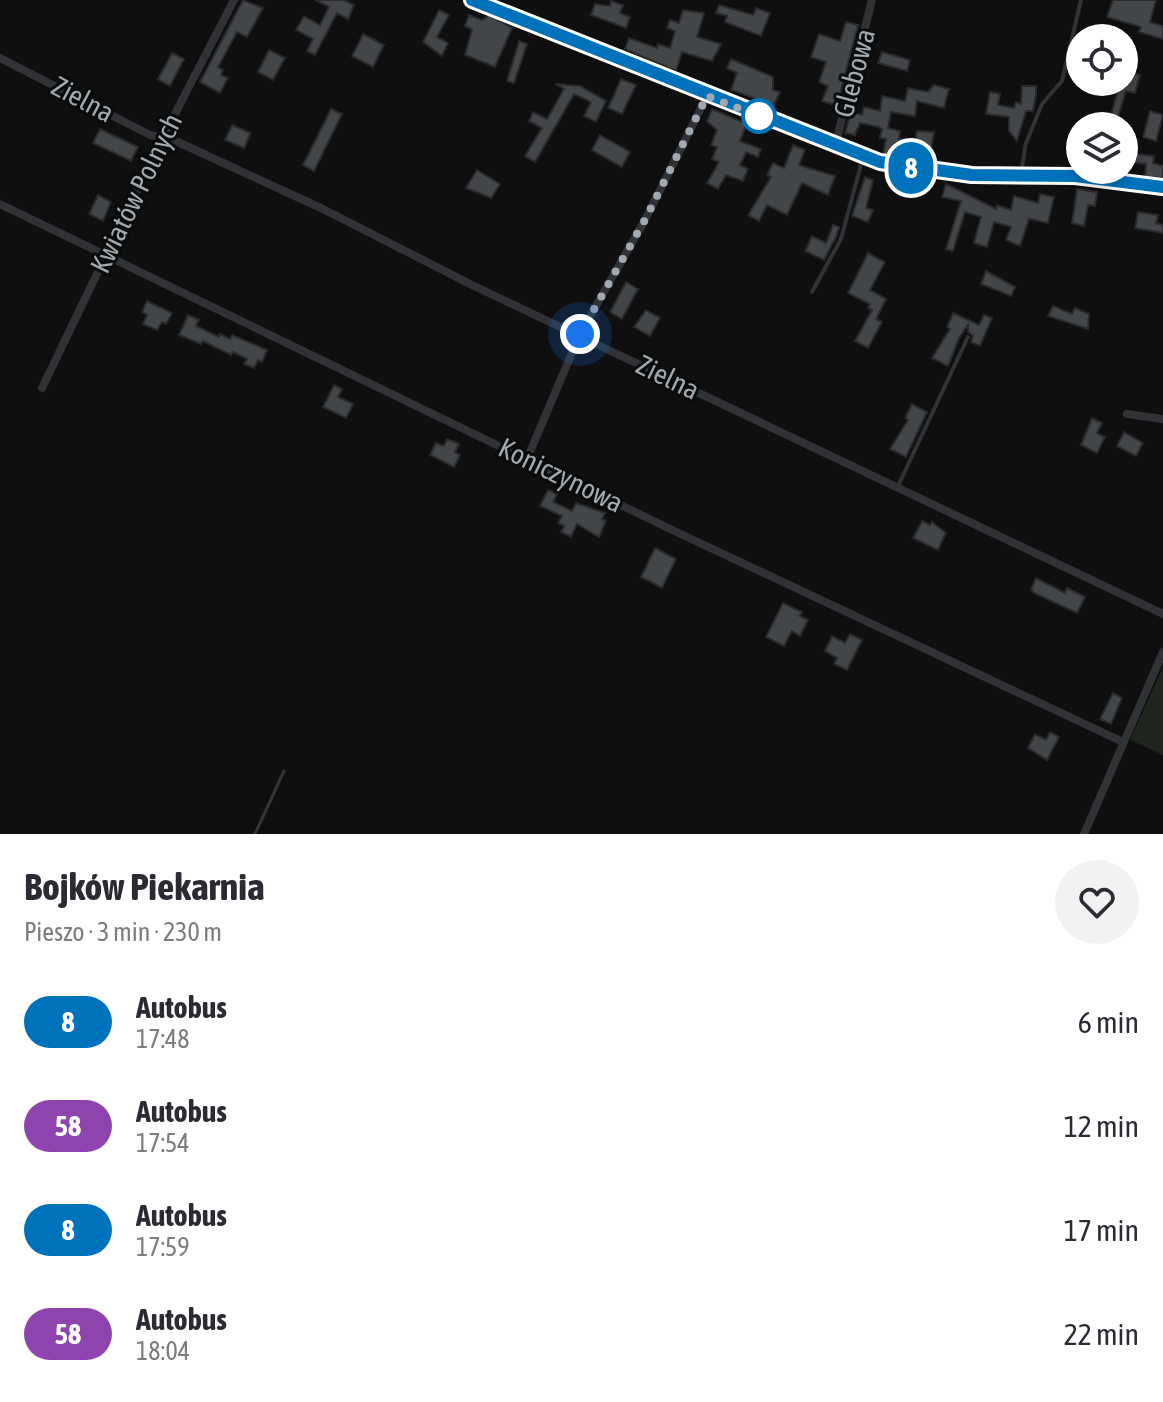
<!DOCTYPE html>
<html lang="pl">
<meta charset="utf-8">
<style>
body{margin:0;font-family:"Asap Condensed",sans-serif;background:#f2f2f3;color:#2b2b33;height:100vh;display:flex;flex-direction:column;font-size:30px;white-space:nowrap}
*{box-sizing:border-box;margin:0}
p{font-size:26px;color:#7c7c81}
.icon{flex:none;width:44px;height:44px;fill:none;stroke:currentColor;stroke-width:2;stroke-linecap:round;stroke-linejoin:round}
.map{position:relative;height:834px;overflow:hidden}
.side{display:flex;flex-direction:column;background:#fff;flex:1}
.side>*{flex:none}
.badge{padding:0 16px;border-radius:26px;font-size:28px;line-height:52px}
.controls{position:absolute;left:1066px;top:24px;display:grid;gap:16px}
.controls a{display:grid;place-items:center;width:72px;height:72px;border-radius:50%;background:#fff;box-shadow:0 4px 12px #0003;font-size:40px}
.you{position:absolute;width:40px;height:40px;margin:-20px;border:6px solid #fff;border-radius:50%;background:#1a73e8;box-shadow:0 0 0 12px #1a73e833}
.map>.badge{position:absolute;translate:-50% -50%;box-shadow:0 0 0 4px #fff}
.round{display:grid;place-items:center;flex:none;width:84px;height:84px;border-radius:42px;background:#f2f2f3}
.summary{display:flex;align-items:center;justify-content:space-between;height:136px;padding:0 24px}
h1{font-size:38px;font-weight:700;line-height:60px}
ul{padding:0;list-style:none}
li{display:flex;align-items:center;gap:24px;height:104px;padding:0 24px}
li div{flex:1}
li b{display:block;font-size:30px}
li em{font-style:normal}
li .badge{min-width:88px;font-weight:700;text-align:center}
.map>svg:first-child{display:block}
.green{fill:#1e241e}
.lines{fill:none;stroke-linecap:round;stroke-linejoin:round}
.stream{stroke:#2f373b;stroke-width:3}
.building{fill:#434648;stroke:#2a2a2c;stroke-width:2}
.service{stroke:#313235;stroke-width:4}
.minor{stroke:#313235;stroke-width:8}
.tertiary{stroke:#313235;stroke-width:10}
.line-casing{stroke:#fff;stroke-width:18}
.line{stroke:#0072bc;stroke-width:12}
.walk{stroke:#a2a8b0;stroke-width:8;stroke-dasharray:0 14.4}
.stop-dot{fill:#fff;stroke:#0072bc;stroke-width:4}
.labels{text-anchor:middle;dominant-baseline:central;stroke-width:6;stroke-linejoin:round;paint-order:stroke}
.street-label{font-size:28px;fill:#a2a8b0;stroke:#0a0b0b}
</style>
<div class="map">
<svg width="1163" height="834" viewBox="0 0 1163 834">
<rect width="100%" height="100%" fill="#0f0f10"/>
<polygon class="green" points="1163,667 1163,755 1130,740"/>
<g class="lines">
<polyline class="stream" points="255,834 284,771"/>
</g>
<g class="building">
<polygon points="243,0 263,8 247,37 237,32 218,67 223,70 221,75 228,78 220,93 200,82"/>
<polygon points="315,0 344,0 354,5 348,19 337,13 315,55 307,51 313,39 296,30 304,16 320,25 329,7"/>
<polygon points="1113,0 1156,0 1150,22 1163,26 1163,39 1139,32 1141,27 1107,17"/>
<polygon points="611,1 623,5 620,13 630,17 626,28 591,15 595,4 610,6"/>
<polygon points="719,5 753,15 756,8 770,13 761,36 725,22 727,16 716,13"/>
<polygon points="439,10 449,15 437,37 448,43 442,56 423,42"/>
<polygon points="683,10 704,13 697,37 721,44 712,61 682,52 676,71 625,49 629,38 657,48 658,44 670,48 675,31 667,28 670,20 679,23"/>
<polygon points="469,15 482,20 489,15 512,28 495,67 465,55 472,29 465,26"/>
<polygon points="846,22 858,25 837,106 822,101 828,86 819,82 826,62 811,57 819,34 840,41"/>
<polygon points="363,34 384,45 373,67 352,56"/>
<polygon points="519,41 527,44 514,83 507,81"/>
<polygon points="269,50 285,58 273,80 258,72"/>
<polygon points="882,52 910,60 907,71 878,63"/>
<polygon points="172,53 184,59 170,86 158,79"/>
<polygon points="731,59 773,77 773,90 780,92 774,105 731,90 737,73 727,68"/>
<polygon points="1124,71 1140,75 1135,93 1126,91 1118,117 1111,115 1120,82 1124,82"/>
<polygon points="621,79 636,85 622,114 608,108"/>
<polygon points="555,84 580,86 606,101 596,122 584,116 591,102 574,94 535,162 525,156 542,128 529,121 533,112 547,119 564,89"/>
<polygon points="934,85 949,89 944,108 917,101 915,116 891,112 888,128 900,131 899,139 915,141 917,131 934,132 931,151 922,149 921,154 903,152 902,157 883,154 886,139 880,138 882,129 878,127 860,123 855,135 845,133 851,112 862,115 864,107 880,111 882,96 905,101 908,88 928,92"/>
<polygon points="1022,86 1036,86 1036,94 1033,111 1026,111 1017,141 1009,131 1009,117 986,114 990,92 1000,94 998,105 1014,108 1016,102 1021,104"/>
<polygon points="331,109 342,114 314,171 303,165"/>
<polygon points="712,109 747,124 740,141 761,149 758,157 746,152 740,165 748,169 743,181 726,175 718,189 707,183 719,162 712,159 717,147 711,145 717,130 707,121"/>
<polygon points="1150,111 1163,115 1156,141 1143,137"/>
<polygon points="232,125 251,133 244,148 225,140"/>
<polygon points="100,129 138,147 131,161 93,143"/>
<polygon points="600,135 630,152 622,167 592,150"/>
<polygon points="793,145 805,150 799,165 835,176 828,195 802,183 787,215 767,205 759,221 748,215 771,177 767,175 773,163 784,168"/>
<polygon points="1136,154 1154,156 1153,163 1163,166 1163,178 1145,177 1146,164 1135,163"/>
<polygon points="477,170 500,184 491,198 466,188"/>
<polygon points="865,177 873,180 866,208 873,210 868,222 852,216"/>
<polygon points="946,184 996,209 997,205 1011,210 1014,196 1038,203 1040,194 1054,197 1048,223 1029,219 1020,246 1006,240 1011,227 994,222 987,247 974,243 981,217 965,212 953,251 946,249 961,201 942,197"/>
<polygon points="1077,189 1097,192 1095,206 1088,205 1084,226 1072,223"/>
<polygon points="98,195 111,202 103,221 89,214"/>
<polygon points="1138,212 1158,215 1156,223 1163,225 1163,233 1135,228"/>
<polygon points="833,225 839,227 836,237 824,260 805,251 812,236 826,243"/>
<polygon points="868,253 885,262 870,290 886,299 876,319 882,322 868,348 855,341 872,310 868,308 870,304 848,293"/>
<polygon points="986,271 1015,287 1011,296 981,284"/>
<polygon points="626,282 638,289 622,319 610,312"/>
<polygon points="147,301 172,313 166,324 162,322 157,330 143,324 147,315 142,312"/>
<polygon points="1053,306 1072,314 1075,308 1089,314 1088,329 1048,316"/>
<polygon points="646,310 660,318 650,336 634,327"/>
<polygon points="953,313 979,325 984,315 992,318 980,346 971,342 973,336 968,332 968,325 959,338 948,366 932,358 950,329 947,327"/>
<polygon points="188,315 199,320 196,326 219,337 220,334 230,339 232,335 267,350 262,362 258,360 254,368 244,364 247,359 233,352 231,355 203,341 201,344 179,335"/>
<polygon points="334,385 342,389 338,397 353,404 346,418 323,407"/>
<polygon points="912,404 927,412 906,457 890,449 908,420 905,418"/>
<polygon points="1092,418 1102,423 1097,433 1105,437 1097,453 1081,445"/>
<polygon points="1124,432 1143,443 1136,456 1117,446"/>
<polygon points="447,439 459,444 455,452 460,455 454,467 430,455 436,443 444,446"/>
<polygon points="548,490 557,494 553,502 572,511 576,503 605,513 602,519 606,521 599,537 577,524 571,537 561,532 564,526 558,523 562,516 540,506"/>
<polygon points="922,521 930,525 932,522 946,533 938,550 913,538"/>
<polygon points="655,548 676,559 662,588 641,577"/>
<polygon points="1036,578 1065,593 1067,588 1085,597 1077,613 1034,593 1031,589"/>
<polygon points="783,603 802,612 800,616 808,620 800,636 792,631 784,646 766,637"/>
<polygon points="850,634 862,640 847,670 834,664 837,658 825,651 832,636 845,643"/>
<polygon points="1113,693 1122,698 1111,724 1100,719"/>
<polygon points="1050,732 1059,737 1047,760 1028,748 1035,734 1046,740"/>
</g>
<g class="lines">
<g class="service">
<polyline points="1021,173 1026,143 1042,104 1062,81 1081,0"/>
<polyline points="812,292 841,239 863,157"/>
<polyline points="898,486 968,337"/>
</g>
<g class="minor">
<polyline points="0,58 150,135 178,142 323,209 472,285 1163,614"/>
<polyline points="835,146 872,0"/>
<polyline points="0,204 666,527 1123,742"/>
<polyline points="42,388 163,137 234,0"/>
<polyline points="1127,414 1163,419"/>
<polyline points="527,459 580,334 646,218 707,96"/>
<polyline points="1084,834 1163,652"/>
</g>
<polyline class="tertiary" points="472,0 880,162 972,175 1075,176 1163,187"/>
</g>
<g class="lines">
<g class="line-casing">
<polyline id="line" points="472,0 880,162 972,175 1075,176 1163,187"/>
</g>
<use href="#line" class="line"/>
<polyline class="walk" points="580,334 646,218 707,96 764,118 759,116"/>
</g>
<circle class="stop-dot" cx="759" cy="116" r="16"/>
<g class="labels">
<g class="street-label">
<text transform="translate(854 73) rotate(-75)">Glebowa</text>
<text transform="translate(83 99) rotate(28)">Zielna</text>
<text transform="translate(136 193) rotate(-64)">Kwiatów Polnych</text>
<text transform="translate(668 377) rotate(26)">Zielna</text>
<text transform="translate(561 475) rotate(26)">Koniczynowa</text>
</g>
</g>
</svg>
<div class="controls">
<a><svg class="icon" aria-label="locate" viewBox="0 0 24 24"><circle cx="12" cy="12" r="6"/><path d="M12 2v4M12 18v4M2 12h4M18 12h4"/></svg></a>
<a><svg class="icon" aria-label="layers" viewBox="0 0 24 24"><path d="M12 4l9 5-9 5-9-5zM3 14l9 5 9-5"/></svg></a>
</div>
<div class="you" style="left:580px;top:334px"></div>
<b class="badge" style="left:911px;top:168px;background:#0072bc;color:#fff">8</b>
</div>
<section class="side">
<div class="summary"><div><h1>Bojków Piekarnia</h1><p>Pieszo · 3 min · 230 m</p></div><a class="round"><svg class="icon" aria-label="heart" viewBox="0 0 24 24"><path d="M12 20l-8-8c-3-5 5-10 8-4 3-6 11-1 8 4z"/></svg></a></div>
<ul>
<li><span class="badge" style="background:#0072bc;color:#fff">8</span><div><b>Autobus</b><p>17:48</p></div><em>6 min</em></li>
<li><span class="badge" style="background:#8e44ad;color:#fff">58</span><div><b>Autobus</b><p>17:54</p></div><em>12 min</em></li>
<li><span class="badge" style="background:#0072bc;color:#fff">8</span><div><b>Autobus</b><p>17:59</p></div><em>17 min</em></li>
<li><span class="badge" style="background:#8e44ad;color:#fff">58</span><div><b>Autobus</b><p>18:04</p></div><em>22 min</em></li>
</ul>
</section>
